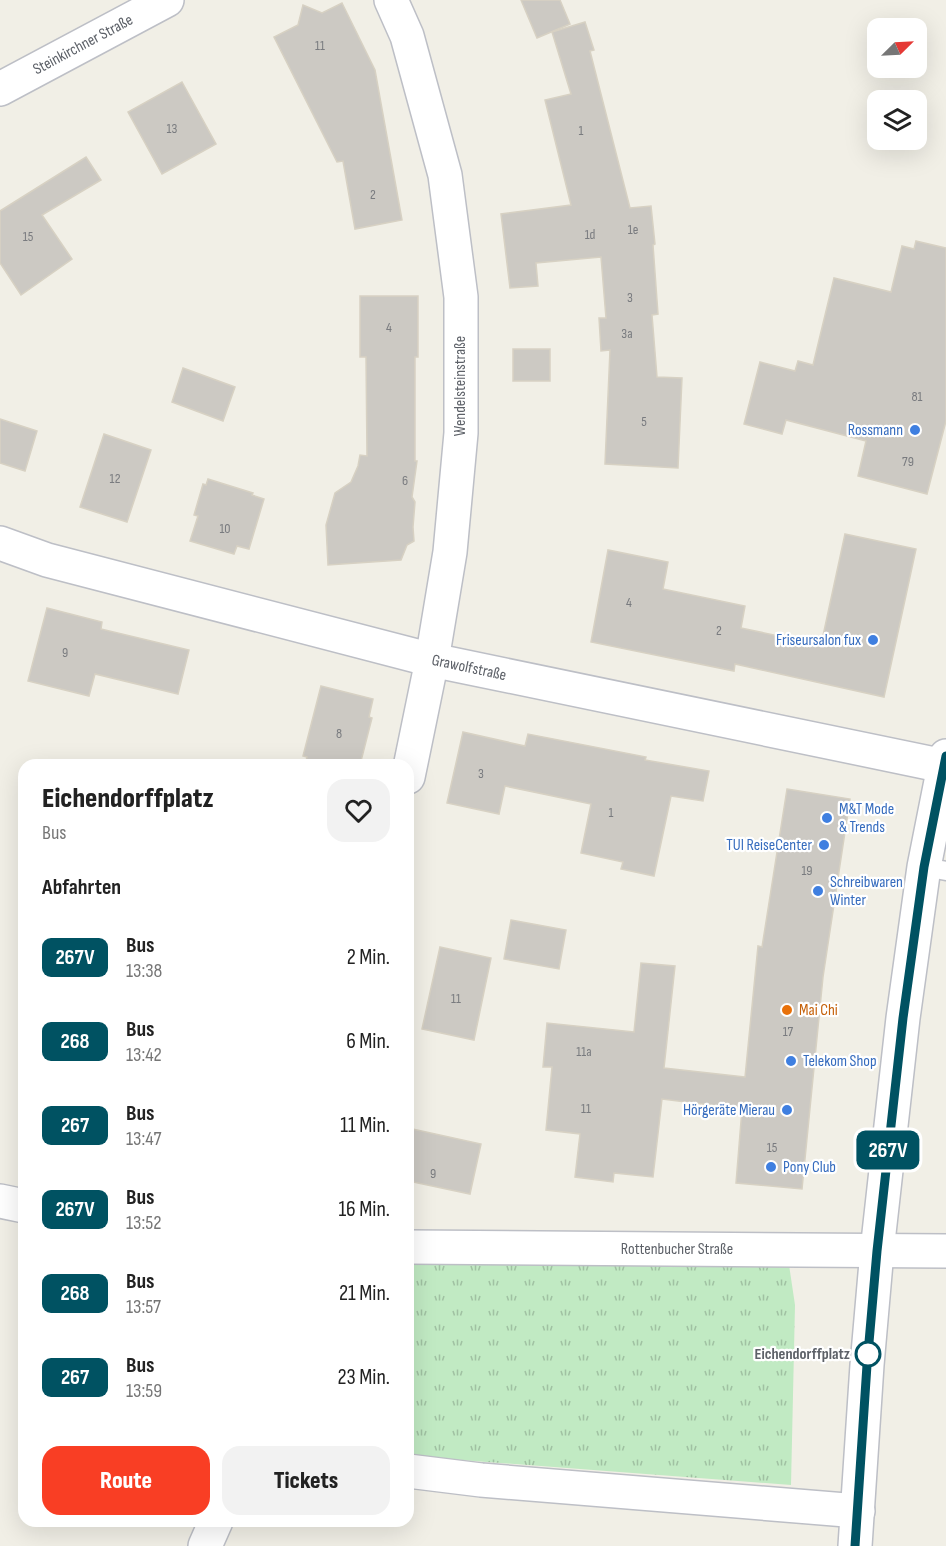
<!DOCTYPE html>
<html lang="de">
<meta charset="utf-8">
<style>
body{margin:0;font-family:"Sofia Sans Condensed",sans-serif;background:#f2f2f2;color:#222;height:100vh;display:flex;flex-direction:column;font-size:22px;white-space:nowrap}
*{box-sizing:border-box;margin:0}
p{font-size:20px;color:#767676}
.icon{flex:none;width:33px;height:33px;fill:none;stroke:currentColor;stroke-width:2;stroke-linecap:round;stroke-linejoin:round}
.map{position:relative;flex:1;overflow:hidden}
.side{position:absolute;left:18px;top:759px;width:396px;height:768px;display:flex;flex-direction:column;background:#fff;border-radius:18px;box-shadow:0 6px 24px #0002}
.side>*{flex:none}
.badge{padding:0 12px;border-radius:9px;font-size:21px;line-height:39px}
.needle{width:39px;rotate:66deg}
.buttons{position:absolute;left:867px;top:18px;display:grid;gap:12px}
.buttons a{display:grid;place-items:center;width:60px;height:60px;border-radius:12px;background:#fff;box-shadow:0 6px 24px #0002;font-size:30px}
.map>.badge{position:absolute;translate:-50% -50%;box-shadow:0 0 0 3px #fff}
h2{padding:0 24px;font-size:22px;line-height:54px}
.round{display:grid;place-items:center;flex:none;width:63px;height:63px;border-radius:18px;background:#f2f2f2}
.summary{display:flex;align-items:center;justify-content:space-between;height:102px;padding:0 24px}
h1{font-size:28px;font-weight:800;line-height:45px}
.action{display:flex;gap:12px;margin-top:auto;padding:12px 24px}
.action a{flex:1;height:69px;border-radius:18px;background:#f93e24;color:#fff;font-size:24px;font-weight:800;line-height:69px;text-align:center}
.action a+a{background:#f2f2f2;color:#222}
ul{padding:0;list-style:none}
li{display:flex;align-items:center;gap:18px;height:84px;padding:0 24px}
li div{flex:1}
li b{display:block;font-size:22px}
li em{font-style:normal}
li .badge{min-width:66px;font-weight:700;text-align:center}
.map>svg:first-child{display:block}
.grass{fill:url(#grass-tufts)}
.building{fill:#ccc9c3;stroke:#d7d1c3;stroke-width:1.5}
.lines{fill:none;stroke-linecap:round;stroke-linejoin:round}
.service-casing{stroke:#bdbfc6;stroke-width:21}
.minor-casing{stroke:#bdbfc6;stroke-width:36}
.tertiary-casing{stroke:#bdbfc6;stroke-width:36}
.service{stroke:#fff;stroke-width:18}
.minor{stroke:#fff;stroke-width:33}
.tertiary{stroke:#fff;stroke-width:33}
.line-casing{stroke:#fff;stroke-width:14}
.line{stroke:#005262;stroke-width:9}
.shop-dot{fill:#3f7fe0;stroke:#fff;stroke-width:2}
.food-dot{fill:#e8710a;stroke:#fff;stroke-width:2}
.stop-dot{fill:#fff;stroke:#005262;stroke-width:3}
.labels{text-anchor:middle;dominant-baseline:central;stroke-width:4.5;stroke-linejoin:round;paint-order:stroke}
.number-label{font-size:14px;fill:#797b7f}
.street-label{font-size:16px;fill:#5d6168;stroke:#fff}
.shop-label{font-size:16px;fill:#366cbe;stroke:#fff;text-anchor:end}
.food-label{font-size:16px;fill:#c56008;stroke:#fff;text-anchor:start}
.stop-label{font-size:16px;font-weight:bold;fill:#5d6168;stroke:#fff;text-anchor:end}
</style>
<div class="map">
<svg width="946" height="1546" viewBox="0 0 946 1546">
<defs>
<pattern id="grass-tufts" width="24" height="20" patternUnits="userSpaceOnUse" patternTransform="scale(1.5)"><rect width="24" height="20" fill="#c1eac3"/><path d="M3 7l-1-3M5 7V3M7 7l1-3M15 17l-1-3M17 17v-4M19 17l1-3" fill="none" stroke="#a0c1a2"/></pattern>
</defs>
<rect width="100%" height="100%" fill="#f1efe6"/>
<polygon class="grass" points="788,1258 795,1305 791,1485 408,1456 408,1262"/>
<g class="building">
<polygon points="521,0 560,0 570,24 537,38"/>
<polygon points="342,3 375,70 402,220 355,229 343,161 337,162 274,37 298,25 303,5 322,13"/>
<polygon points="585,22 594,50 590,51 630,208 651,206 655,244 653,245 658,314 652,315 657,377 682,378 678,468 605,464 610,350 601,351 599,318 606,318 601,257 536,263 538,286 510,288 501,214 571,205 545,100 571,94 552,32"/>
<polygon points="182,82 216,144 162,174 128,112"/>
<polygon points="86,157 101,180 42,215 72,259 21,295 0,263 0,211"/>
<polygon points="916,241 946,248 946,421 927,494 858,476 866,441 786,420 782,434 744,424 760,362 795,371 798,361 813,365 834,278 891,292 902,246 914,249"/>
<polygon points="360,296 418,296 418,357 415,357 415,461 417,461 412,497 415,502 413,527 414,541 407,545 401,560 328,565 326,525 335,493 351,482 358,466 360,455 367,456 366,357 360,357"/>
<rect x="513" y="349" width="37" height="32"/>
<polygon points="183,368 235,387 223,421 172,402"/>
<polygon points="0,419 37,431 25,471 0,463"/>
<polygon points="104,434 151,450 127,522 80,507"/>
<polygon points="208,479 253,493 252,495 264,499 249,549 237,546 234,554 190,541 198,516 194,515 203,484 206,485"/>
<polygon points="845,534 916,549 884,697 735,664 734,671 591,642 608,550 668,562 663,589 745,606 741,628 821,645"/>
<polygon points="47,608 102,622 101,629 189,650 178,694 95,674 89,696 28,681"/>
<polygon points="321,686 373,699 369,717 372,718 360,765 305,765 307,757 303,756"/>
<polygon points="463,732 525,746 528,734 646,757 645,760 709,771 703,801 671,796 654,876 621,869 623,862 581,853 591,804 505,786 499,814 447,803"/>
<polygon points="787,789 850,799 823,977 802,1189 736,1183 742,1109 662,1099 653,1177 614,1173 613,1182 575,1177 580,1134 546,1130 552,1067 543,1067 547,1023 634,1032 641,963 675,966 664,1068 745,1077 758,946 762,947"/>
<polygon points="511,920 566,930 559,969 504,959"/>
<polygon points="440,947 491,958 474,1040 422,1029"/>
<polygon points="408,1128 481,1144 470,1194 408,1181"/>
</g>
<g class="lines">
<g class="service-casing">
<polyline id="service" points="924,867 946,871"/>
</g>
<g class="minor-casing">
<g id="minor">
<polyline points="391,0 407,36 445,175 461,297 461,433 450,552 432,660 408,777"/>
<polyline points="0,543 47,560 432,660 944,766"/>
<polyline points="0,1201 24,1206"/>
<polyline points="408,1247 946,1251"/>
<polyline points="408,1471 481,1480 858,1511"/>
<polyline points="205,1546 216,1521"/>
</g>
</g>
<g class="tertiary-casing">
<g id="tertiary">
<polyline points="0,89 167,0"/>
<polyline points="855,1546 867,1365 877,1251 903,1018 924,867 946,756"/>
</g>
</g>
<use href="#service" class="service"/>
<use href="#minor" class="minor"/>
<use href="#tertiary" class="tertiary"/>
</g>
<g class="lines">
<g class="line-casing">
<polyline id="line" points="855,1546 867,1365 877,1251 903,1018 924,867 946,756"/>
</g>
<use href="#line" class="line"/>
</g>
<g class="shop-dot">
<circle cx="915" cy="430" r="6"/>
<circle cx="873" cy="640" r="6"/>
<circle cx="827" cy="818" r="6"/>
<circle cx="824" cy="845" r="6"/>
<circle cx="818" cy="891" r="6"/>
<circle cx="791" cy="1061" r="6"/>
<circle cx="787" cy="1110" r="6"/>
<circle cx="771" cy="1167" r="6"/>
</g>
<circle class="food-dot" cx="787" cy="1010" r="6"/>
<circle class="stop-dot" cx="868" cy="1354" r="12"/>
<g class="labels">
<g class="number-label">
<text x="320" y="45">11</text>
<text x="172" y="128">13</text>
<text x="581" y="130">1</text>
<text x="373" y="194">2</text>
<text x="633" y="229">1e</text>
<text x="590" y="234">1d</text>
<text x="28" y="236">15</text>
<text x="630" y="297">3</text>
<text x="389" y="327">4</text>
<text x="627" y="333">3a</text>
<text x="917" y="396">81</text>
<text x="644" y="421">5</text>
<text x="908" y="461">79</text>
<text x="115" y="478">12</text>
<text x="405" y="480">6</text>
<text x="225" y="528">10</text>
<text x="629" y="602">4</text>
<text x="719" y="630">2</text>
<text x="65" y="652">9</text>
<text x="339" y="733">8</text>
<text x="481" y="773">3</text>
<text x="611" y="812">1</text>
<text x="807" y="870">19</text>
<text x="456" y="998">11</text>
<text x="788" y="1031">17</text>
<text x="584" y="1051">11a</text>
<text x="586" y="1108">11</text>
<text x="772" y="1147">15</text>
<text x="433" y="1173">9</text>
</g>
<g class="street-label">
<text transform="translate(83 45) rotate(-28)">Steinkirchner Straße</text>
<text transform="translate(460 386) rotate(-90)">Wendelsteinstraße</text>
<text transform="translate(469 668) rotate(12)">Grawolfstraße</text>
<text x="677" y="1249">Rottenbucher Straße</text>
</g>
<g class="shop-label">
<text x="903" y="430">Rossmann</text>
<text x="861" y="640">Friseursalon fux</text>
<text x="839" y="809" text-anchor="start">M&amp;T Mode<tspan x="839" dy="18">&amp; Trends</tspan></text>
<text x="812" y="845">TUI ReiseCenter</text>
<text x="830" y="882" text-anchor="start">Schreibwaren<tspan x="830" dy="18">Winter</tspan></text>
<text x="803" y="1061" text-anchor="start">Telekom Shop</text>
<text x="775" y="1110">Hörgeräte Mierau</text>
<text x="783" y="1167" text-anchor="start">Pony Club</text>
</g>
<g class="food-label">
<text x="799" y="1010">Mai Chi</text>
</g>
<g class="stop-label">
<text x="850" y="1354">Eichendorffplatz</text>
</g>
</g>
</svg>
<div class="buttons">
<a><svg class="needle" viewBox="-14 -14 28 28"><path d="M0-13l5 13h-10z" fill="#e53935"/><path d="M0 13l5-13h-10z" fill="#767676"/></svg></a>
<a><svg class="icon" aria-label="layers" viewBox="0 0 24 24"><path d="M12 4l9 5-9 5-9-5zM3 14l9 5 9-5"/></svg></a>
</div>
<b class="badge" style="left:888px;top:1150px;background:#005262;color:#fff">267V</b>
<section class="side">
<div class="summary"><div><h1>Eichendorffplatz</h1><p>Bus</p></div><a class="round"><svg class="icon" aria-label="heart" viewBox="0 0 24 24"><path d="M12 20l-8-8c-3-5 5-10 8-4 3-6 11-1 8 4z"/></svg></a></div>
<h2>Abfahrten</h2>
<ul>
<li><span class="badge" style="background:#005262;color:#fff">267V</span><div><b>Bus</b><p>13:38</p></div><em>2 Min.</em></li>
<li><span class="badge" style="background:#005262;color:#fff">268</span><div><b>Bus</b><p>13:42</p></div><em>6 Min.</em></li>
<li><span class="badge" style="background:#005262;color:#fff">267</span><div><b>Bus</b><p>13:47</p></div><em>11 Min.</em></li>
<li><span class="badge" style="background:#005262;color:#fff">267V</span><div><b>Bus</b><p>13:52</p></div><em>16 Min.</em></li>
<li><span class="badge" style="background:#005262;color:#fff">268</span><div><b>Bus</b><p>13:57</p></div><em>21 Min.</em></li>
<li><span class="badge" style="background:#005262;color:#fff">267</span><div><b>Bus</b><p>13:59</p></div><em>23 Min.</em></li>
</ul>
<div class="action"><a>Route</a><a>Tickets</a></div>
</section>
</div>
